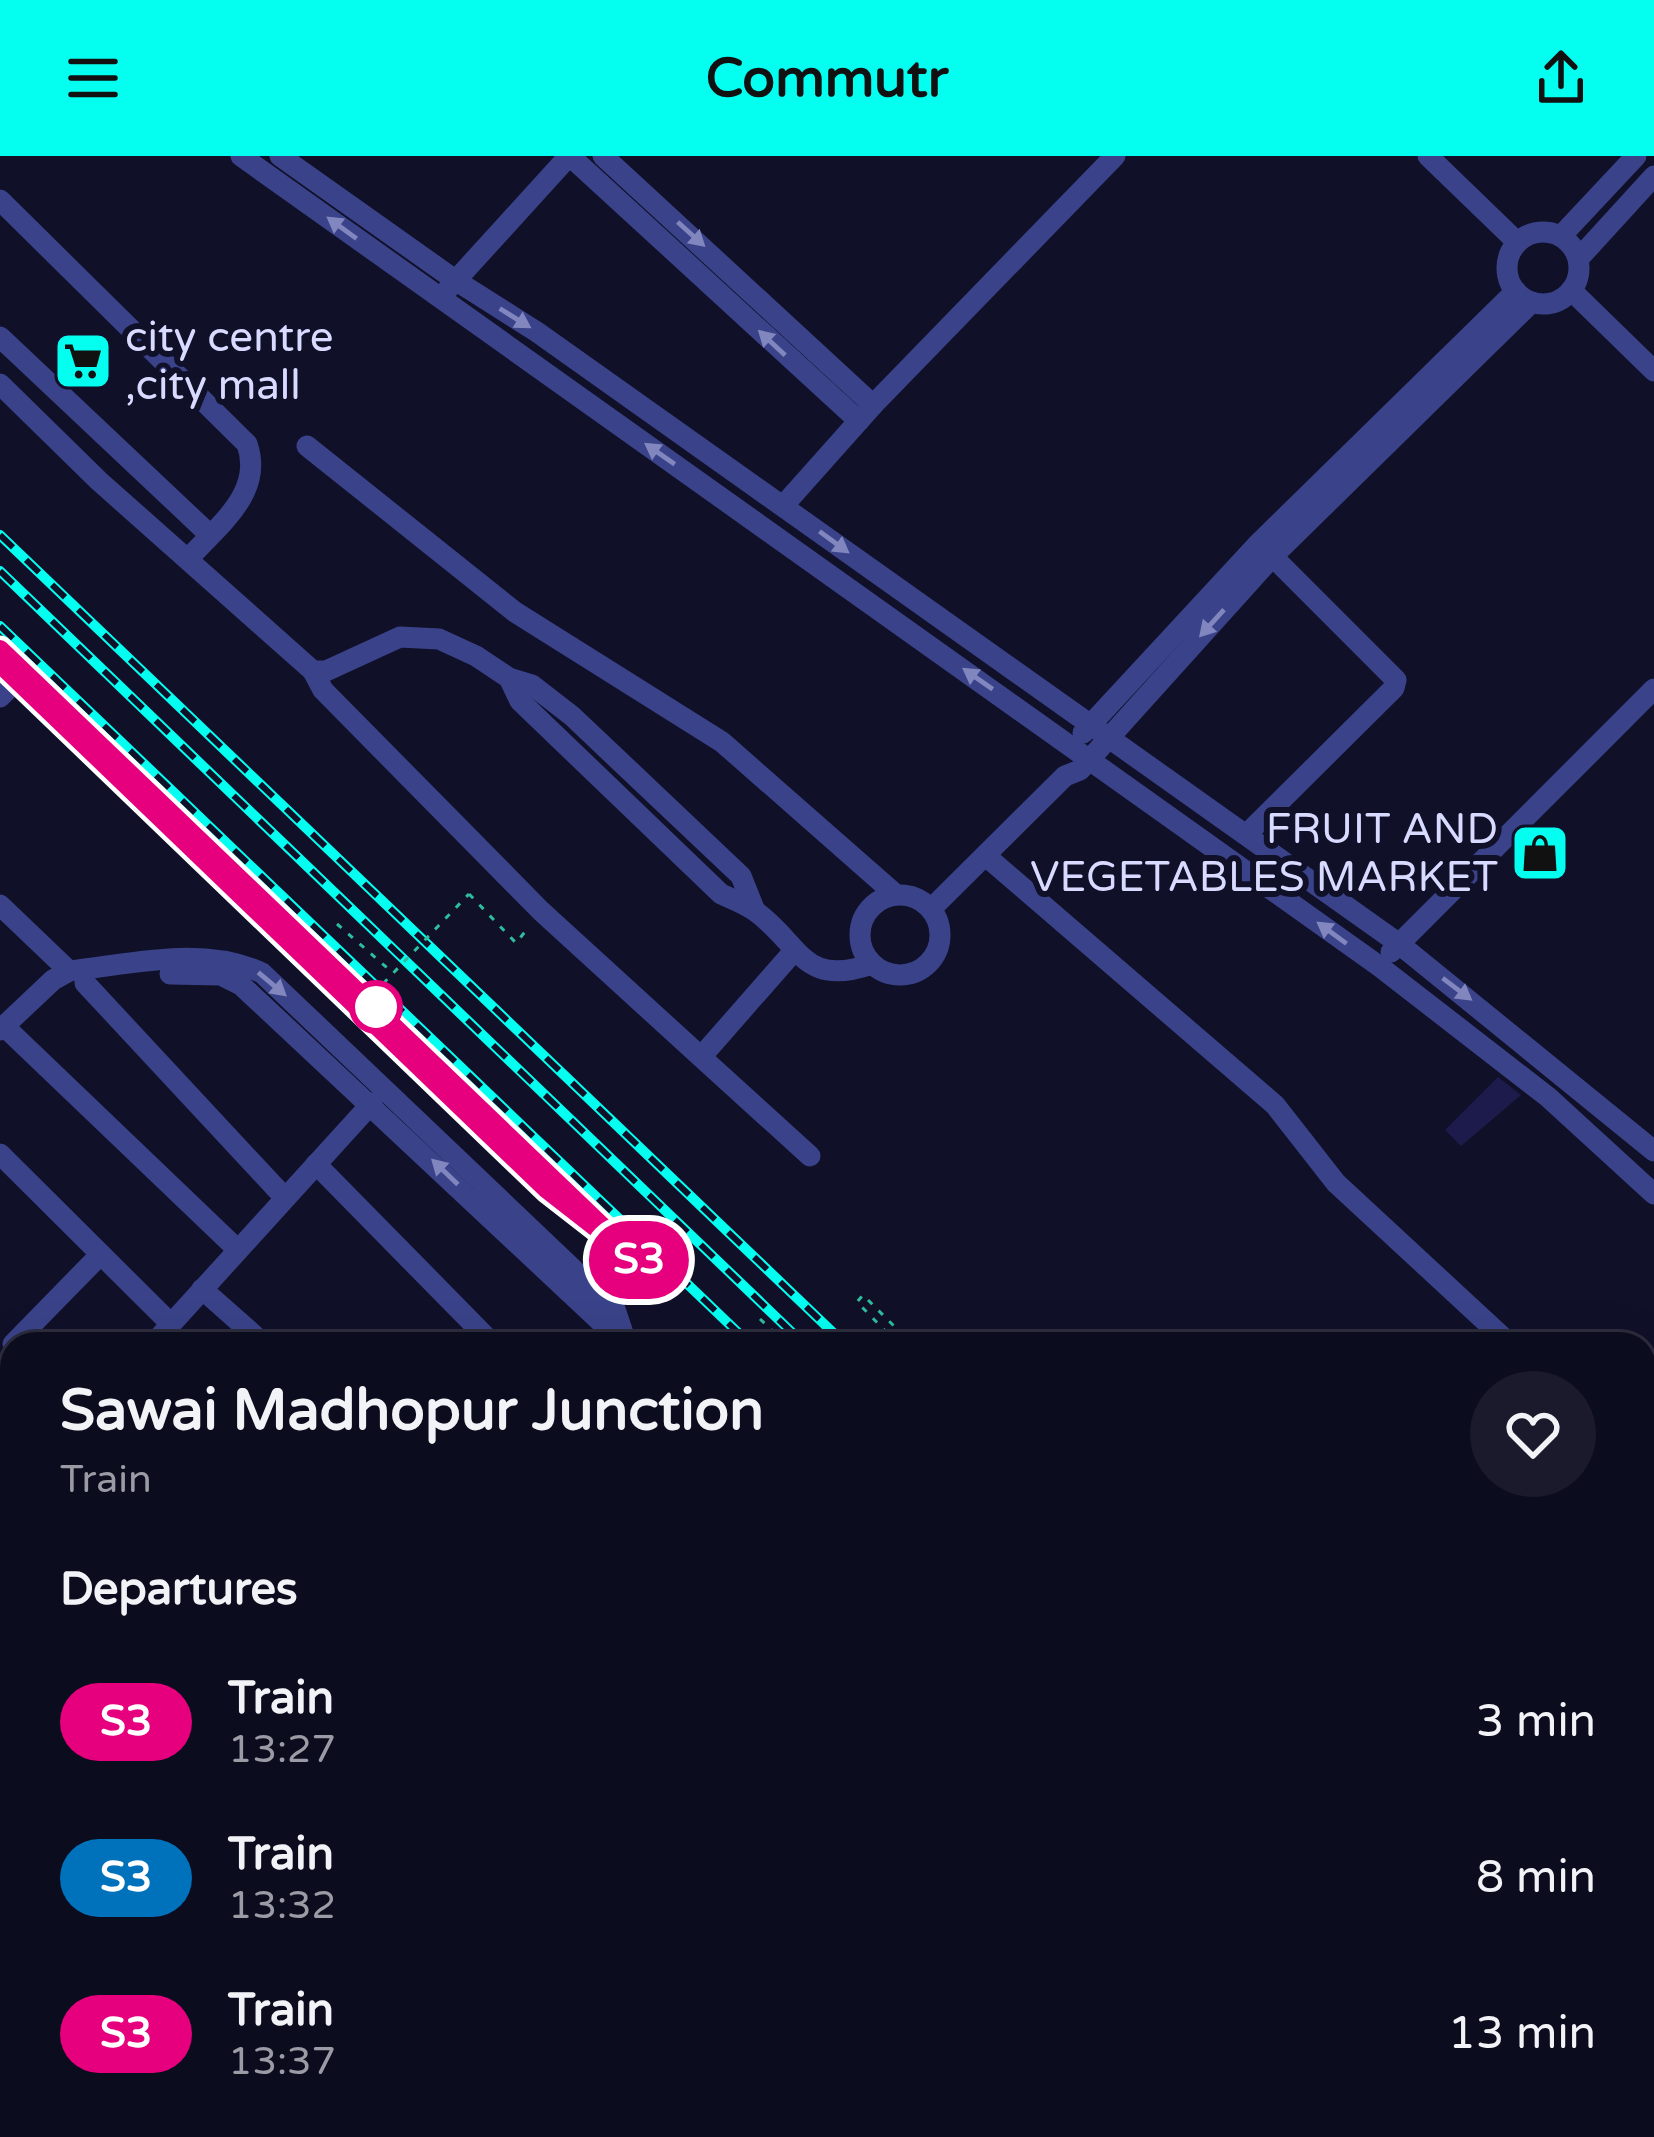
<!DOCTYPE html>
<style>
body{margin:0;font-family:"Varela Round",sans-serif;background:#1a1a2c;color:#f1f3f6;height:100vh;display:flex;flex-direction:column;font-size:45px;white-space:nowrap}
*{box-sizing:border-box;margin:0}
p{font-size:39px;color:#9a9ba4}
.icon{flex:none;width:66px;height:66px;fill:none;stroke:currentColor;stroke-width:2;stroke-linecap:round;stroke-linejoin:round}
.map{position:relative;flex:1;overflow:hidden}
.panel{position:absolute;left:0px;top:1176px;width:1656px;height:807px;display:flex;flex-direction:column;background:#0c0c1f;border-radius:36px 36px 0 0;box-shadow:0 12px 48px #0002,0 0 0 3px #2c2c3d}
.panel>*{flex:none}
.badge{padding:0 24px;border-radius:39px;font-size:42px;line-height:78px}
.map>.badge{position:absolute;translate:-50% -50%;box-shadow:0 0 0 6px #fff}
h2{padding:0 60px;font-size:45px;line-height:108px}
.round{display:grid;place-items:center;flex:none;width:126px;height:126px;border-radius:63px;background:#1a1a2c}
.summary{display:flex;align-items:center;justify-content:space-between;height:204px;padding:0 60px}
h1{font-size:57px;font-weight:700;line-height:90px}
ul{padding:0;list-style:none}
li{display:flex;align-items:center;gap:36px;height:156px;padding:0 60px}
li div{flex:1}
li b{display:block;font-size:45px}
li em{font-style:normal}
li .badge{min-width:132px;font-weight:700;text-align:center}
header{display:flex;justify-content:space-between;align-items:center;height:156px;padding:0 60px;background:#04fff1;color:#111;font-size:54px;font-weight:700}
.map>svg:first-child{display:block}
.building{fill:#1d1b4b}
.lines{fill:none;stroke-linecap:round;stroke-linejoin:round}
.path{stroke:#2dbe9e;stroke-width:3;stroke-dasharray:6 9;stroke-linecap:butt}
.minor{stroke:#3a4389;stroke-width:21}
.rail-casing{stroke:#04fff1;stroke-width:10}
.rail{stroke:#101029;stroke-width:6;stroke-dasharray:18;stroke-linecap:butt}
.path-bridge{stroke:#2dbe9e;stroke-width:3;stroke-dasharray:6 9;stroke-linecap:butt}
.oneway{fill:#8187be}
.line-casing{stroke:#fff;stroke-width:27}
.line{stroke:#e6007e;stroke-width:18}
.stop-dot{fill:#fff;stroke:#e6007e;stroke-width:6}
.labels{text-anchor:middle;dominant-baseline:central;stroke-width:12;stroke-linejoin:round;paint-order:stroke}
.poi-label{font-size:42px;fill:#d8daff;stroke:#101029;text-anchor:start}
</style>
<header><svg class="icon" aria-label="menu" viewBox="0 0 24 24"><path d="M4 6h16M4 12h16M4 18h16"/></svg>Commutr<svg class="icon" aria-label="share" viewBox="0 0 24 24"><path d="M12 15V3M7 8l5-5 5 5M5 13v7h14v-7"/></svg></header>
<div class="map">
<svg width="1654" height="1981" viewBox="0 0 1654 1981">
<rect width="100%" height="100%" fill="#101029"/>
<polygon class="building" points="1498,921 1521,939 1461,990 1445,974"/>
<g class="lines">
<g class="path">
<polyline points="469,738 516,787 528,772"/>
<polyline points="337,768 393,817"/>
<polyline points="352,860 409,916 401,920"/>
<polyline points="760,1163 786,1188"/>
<polyline points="898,1188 857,1146 863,1139 912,1188"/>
</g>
<g class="minor">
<polyline points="241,0 1379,810 1548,941 1654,1038"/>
<polyline points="280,0 455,124 537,176 1398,787 1654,995"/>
<polyline points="570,0 859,265"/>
<polyline points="603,0 873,249"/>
<polyline points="1428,0 1517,86"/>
<path d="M0,44l247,244c17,48 -27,80 -58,114"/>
<circle cx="1543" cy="112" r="36"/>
<polyline points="1561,80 1636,0"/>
<polyline points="1580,101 1654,20"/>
<polyline points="448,133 569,0"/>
<polyline points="1571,134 1654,215"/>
<polyline points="0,181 210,379"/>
<polyline points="0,228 99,325 313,515 326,515 400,481 439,483 476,500 509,522 532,529 572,560 741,720 755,755"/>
<polyline points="307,290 515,456 722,586 895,738"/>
<polyline points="783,350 873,249 1115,0"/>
<polyline points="313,515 323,534 541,755 701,901 794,795"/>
<path d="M509,522l11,23 201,193c11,5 24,10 34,17 47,34 47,77 117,53"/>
<polyline points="0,541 7,534"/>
<polyline points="1083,577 1259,387 1516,135"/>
<polyline points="1247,678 1394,532 1396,524 1265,393"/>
<polyline points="987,701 1275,949 1336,1027 1510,1188"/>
<circle cx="900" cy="779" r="40"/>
<polyline points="0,749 69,815"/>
<polyline points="931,753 1065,620 1080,614 1273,400 1532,146"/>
<polyline points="1391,796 1654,533"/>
<polyline points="170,818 221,819 241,829 601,1166 628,1183"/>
<polyline points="85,827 285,1042"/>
<polyline points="4,870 238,1094"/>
<path d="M0,874l53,-50 16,-9c64,-7 134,-26 193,2l353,336 9,27"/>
<polyline points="701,901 810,1000"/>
<polyline points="0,998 170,1167"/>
<polyline points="316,1008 493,1188"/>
<polyline points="202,1133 264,1188"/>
<polyline points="13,1188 100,1099"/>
<polyline points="153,1188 372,947"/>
<polyline points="1644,1312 1654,1321"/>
<polyline points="0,1337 12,1348"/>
<polyline points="0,1411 12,1400"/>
<polyline points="0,1477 12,1488"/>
<polyline points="1644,1578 1654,1572"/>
<polyline points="0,1807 12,1801"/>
<polyline points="183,1971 193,1981"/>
<polyline points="356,1971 367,1981"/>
<polyline points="631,1971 643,1981"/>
<polyline points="789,1971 801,1981"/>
<polyline points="912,1971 924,1981"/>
<polyline points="1082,1971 1093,1981"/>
<polyline points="1306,1971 1316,1981"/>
<polyline points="1422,1971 1426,1981"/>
<polyline points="842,1981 849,1971"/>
<polyline points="1382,1981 1392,1971"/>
</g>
<g class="rail-casing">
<g id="rail">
<polyline points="0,379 845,1188"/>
<polyline points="0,415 804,1188"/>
<polyline points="0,470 750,1188"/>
<polyline points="0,508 547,1035 642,1107"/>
<polyline points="1644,1733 1654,1750"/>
<polyline points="1644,1866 1654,1878"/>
<polyline points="1644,1933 1654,1943"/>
<polyline points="1530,1971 1544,1981"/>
<polyline points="1564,1971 1575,1981"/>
<polyline points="1589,1971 1599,1981"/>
<polyline points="1644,1971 1654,1980"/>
</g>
</g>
<use href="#rail" class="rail"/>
<polyline class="path-bridge" points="352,860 469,738"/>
</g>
<defs><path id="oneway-solid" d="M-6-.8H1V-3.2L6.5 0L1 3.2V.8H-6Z" transform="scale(3)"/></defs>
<g class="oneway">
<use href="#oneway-solid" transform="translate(342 72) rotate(-144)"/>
<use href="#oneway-solid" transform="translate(691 78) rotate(42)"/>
<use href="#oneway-solid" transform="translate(515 162) rotate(32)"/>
<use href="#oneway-solid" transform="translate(772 187) rotate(-137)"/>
<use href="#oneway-solid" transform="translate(660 298) rotate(-145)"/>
<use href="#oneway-solid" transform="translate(834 386) rotate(36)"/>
<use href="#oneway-solid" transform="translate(1212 467) rotate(132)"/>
<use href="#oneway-solid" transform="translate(978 523) rotate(-145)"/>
<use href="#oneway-solid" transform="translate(1332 777) rotate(-144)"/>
<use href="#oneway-solid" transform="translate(272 828) rotate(40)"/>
<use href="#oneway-solid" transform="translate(1457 833) rotate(37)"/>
<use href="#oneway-solid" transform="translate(445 1016) rotate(-136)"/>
</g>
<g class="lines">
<g class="line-casing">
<polyline id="line" points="0,493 642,1108 547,1034 0,508"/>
</g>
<use href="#line" class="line"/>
</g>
<defs>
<g id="supermarket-square" transform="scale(3)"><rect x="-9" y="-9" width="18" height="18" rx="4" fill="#04fff1" stroke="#101029"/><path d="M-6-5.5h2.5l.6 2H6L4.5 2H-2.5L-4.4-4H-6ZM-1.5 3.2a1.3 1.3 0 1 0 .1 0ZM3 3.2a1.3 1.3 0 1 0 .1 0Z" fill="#111"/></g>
<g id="shop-square" transform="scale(3)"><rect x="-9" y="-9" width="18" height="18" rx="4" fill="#04fff1" stroke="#101029"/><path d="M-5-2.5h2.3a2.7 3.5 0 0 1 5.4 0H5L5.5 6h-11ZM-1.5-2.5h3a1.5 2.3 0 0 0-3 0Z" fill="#111"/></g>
</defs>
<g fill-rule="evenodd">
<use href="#supermarket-square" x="83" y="205"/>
<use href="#shop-square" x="1540" y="697"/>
</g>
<circle class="stop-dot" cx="376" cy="851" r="24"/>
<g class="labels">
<g class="poi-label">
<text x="125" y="181">city centre<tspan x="125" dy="48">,city mall</tspan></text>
<text x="1498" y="673" text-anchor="end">FRUIT AND<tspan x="1498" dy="48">VEGETABLES MARKET</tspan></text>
</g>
</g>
</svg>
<b class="badge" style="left:639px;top:1104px;background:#e6007e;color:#fff">S3</b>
<section class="panel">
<div class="summary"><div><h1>Sawai Madhopur Junction</h1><p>Train</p></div><a class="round"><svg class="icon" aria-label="heart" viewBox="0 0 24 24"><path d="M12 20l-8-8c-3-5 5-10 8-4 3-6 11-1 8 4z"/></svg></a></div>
<h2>Departures</h2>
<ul>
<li><span class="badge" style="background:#e6007e;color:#fff">S3</span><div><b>Train</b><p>13:27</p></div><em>3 min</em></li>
<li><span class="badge" style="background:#0072bc;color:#fff">S3</span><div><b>Train</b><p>13:32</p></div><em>8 min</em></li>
<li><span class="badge" style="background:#e6007e;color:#fff">S3</span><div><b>Train</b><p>13:37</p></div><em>13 min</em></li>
</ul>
</section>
</div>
